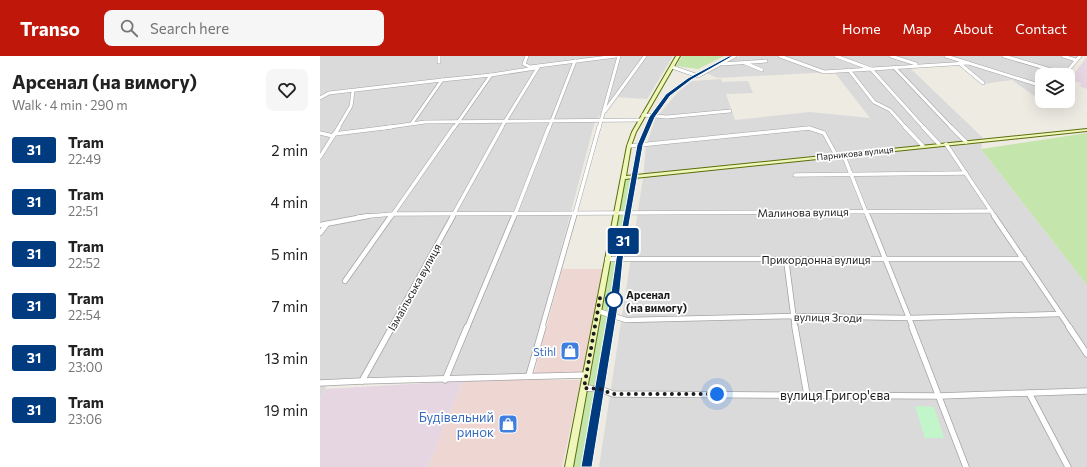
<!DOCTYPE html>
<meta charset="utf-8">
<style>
body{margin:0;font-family:Commissioner,sans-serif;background:#f6f6f6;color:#222;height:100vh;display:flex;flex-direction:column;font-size:15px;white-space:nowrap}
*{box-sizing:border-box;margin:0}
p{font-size:13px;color:#767676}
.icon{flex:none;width:22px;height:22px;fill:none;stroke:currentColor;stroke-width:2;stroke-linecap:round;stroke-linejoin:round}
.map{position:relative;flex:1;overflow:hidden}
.side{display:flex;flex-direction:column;background:#fff;width:320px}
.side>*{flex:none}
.badge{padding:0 8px;border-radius:3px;font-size:14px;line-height:26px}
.buttons{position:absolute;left:715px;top:12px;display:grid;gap:8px}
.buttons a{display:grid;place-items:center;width:40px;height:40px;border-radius:8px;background:#fff;box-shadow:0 4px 16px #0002;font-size:20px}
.you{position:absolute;width:20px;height:20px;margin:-10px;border:3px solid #fff;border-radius:50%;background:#1a73e8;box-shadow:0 0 0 6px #1a73e833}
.map>.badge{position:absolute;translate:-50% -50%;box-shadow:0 0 0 2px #fff}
.round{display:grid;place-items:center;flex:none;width:42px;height:42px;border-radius:8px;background:#f6f6f6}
.overview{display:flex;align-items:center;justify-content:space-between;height:68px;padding:0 12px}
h1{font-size:19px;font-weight:700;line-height:30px}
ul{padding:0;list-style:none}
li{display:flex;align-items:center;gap:12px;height:52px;padding:0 12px}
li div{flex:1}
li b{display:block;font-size:15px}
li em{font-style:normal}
li .badge{min-width:44px;font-weight:700;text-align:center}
header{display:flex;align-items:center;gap:24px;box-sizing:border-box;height:56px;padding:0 20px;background:#bf180b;color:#fff}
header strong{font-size:19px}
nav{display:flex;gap:22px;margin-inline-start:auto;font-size:14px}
.search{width:280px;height:36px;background:#f6f6f6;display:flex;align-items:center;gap:10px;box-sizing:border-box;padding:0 14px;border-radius:8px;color:#767676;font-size:15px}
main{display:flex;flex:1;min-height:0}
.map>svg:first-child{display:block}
.residential{fill:#dbdada}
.commercial{fill:#eed6d3}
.industrial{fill:#e6d6e2}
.grass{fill:#c4e5ab}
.park{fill:#c2f6ca}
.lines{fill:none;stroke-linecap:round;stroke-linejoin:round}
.street-far3-casing{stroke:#a4a4a4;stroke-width:4}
.street-far2-casing{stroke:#a4a4a4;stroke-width:4.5}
.street-far1-casing{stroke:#a4a4a4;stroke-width:6}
.street-casing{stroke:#a4a4a4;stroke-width:7}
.secondary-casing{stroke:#5b6d0b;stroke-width:2}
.street-far3{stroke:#fff;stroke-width:3}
.street-far2{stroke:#fff;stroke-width:3.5}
.street-far1{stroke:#fff;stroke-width:4.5}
.street{stroke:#fff;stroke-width:5.5}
.secondary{fill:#eef6b9;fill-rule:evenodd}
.tram-far1{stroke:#6b6b6b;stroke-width:1}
.tram{stroke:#6b6b6b;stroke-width:1.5}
.line{fill:#003b80;stroke:#fff}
.walk{stroke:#1d1d1d;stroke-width:4;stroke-dasharray:0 7.2}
.stop-dot{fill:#fff;stroke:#003b80;stroke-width:2}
.labels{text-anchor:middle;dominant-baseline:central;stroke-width:3.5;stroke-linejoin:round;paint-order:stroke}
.far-street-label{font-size:9px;fill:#1d1d1d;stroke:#fff}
.street-label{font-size:11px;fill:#1d1d1d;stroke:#fff}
.stop-label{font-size:11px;font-weight:bold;fill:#1d1d1d;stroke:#fff;text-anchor:start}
.shop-label{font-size:11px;fill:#366cbe;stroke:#fff;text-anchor:end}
.near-street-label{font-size:13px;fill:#1d1d1d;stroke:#fff}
.near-shop-label{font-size:13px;fill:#366cbe;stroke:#fff;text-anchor:end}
</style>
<header>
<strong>Transo</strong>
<div class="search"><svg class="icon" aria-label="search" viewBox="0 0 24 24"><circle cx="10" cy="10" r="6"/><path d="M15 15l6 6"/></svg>Search here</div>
<nav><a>Home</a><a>Map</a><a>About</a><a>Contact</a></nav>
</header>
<main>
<section class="side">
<div class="overview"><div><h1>Арсенал (на вимогу)</h1><p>Walk · 4 min · 290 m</p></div><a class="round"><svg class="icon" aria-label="heart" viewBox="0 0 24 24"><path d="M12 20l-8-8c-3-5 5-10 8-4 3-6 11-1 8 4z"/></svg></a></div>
<ul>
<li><span class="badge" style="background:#003b80;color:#fff">31</span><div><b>Tram</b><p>22:49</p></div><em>2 min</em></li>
<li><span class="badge" style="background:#003b80;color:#fff">31</span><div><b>Tram</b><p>22:51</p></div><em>4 min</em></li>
<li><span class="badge" style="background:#003b80;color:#fff">31</span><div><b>Tram</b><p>22:52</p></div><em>5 min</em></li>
<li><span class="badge" style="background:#003b80;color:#fff">31</span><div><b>Tram</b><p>22:54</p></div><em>7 min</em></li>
<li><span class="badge" style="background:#003b80;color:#fff">31</span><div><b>Tram</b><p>23:00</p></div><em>13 min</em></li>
<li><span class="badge" style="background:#003b80;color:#fff">31</span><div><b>Tram</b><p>23:06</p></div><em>19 min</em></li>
</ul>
</section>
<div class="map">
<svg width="767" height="411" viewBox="0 0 767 411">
<rect width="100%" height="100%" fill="#eeebe3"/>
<g class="residential">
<polygon points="0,0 353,0 327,43 296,41 275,65 208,318 10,323 0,343"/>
<polygon points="420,0 758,0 742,19 722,19 722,37 717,42 692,24 663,28 640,9 590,12 663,82 661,93 767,229 767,411 279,411 323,122 326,90 335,63 358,36 372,25 401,23 402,26 428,25 433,37 406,38 415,64 490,56 550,62 515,17 531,15 398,22 386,17"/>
</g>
<g class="commercial">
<polygon points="242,213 283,213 263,317 214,318"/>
<polygon points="169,324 261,324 242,411 108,411 143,325"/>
</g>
<g class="industrial">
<polygon points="767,1 767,33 759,30 762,27 749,24"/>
<polygon points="143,325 108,411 0,411 0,343 5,333"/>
</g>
<g class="grass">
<polygon points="362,0 404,0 378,13 356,10"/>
<polygon points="767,77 767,229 661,93"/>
<polygon points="315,122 269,411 252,411 304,123"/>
</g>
<polygon class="park" points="595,350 614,351 624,382 605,382"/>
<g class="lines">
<g class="street-far3-casing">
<g id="street-far3">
<polyline points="119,0 119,6"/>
<polyline points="207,0 204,8 210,11 296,0"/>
<polyline points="460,0 504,16 648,7"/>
<polyline points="516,0 551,13 604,72"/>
<polyline points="571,0 596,8"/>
<polyline points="626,0 722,30"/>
<polyline points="684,0 745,18"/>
<polyline points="743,0 756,4"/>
<polyline points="425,7 442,14"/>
<polyline points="639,7 663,27"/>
<polyline points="402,8 446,5"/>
<polyline points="352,11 378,20 415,0"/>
<polyline points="574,11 632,72"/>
<polyline points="529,14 554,46 570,54 586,72"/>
<polyline points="744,19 760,0"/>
<polyline points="0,42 9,37 122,24"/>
<polyline points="285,55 325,0"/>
<polyline points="323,59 347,61 410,55"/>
<polyline points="92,67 122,24 171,19"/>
<polyline points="18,72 31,50 33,35"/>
<polyline points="63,72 105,66 320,64"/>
<polyline points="134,72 171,19 216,12"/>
<polyline points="181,72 219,10"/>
<polyline points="229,72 255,5"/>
<polyline points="279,72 299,0"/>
</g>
</g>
<g class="street-far2-casing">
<g id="street-far2">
<polyline points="585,71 603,90"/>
<polyline points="603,71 619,88"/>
<polyline points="631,71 646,86"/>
<polyline points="0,77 13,80"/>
<polyline points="14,78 71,71"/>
<polyline points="626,88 675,161"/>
<polyline points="309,90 489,72 504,77 516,99"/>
<polyline points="523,98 548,161"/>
<polyline points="0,101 19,71"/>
<polyline points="475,119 646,117"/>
<polyline points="38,161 73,158 671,155"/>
<polyline points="71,161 134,71"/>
<polyline points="132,161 182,71"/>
<polyline points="194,161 229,71"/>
<polyline points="254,161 279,71"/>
</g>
</g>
<g class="street-far1-casing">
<g id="street-far1">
<polyline points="548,160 593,272"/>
<polyline points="674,160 750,272"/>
<polyline points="0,169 48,160"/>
<polyline points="0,177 7,168"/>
<polyline points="287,203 704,203"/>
<polyline points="466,203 475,272"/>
<polyline points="25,225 71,160"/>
<polyline points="278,255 306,264 473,260 589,262 740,258"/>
<polyline points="71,272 133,160"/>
<polyline points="147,272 194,160"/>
<polyline points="222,272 254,160"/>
</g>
</g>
<g class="street-casing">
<g id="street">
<polyline points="72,271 42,325 267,319"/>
<polyline points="475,271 487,339"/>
<polyline points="592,271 646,411"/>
<polyline points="749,271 767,298"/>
<polyline points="209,319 223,271"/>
<polyline points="125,324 147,271"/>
<polyline points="0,327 42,325"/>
<polyline points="264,332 280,333 293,338 619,340 767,335"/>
<polyline points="709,337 748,411"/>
</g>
</g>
<g class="secondary-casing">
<polygon id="secondary" points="356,0 360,0 316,76 311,90 306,120 767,73 767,75 305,123 253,411 245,411 307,90 312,76"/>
</g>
<use href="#street-far3" class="street-far3"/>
<use href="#street-far2" class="street-far2"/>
<use href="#street-far1" class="street-far1"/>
<use href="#street" class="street"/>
<use href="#secondary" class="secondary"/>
<path class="tram-far1" d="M290,272c7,-42 12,-85 20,-127 6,-36 10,-80 39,-107 18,-16 41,-26 62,-38"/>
<polyline class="tram" points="267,411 290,271"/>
</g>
<polygon class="line" points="409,0 413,0 371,24 350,40 335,61 323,89 303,203 299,244 272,411 261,411 290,244 296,203 317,89 329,61 346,38 368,22"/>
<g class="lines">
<polyline class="walk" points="294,244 280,242 264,332 280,333 293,338 397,338"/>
</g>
<defs>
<g id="shop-square" transform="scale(1)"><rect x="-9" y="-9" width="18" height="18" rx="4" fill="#3f7fe0" stroke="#fff"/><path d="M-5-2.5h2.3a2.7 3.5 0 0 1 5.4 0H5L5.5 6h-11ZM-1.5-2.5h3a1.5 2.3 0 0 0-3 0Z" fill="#fff"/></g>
</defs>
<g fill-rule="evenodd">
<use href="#shop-square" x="250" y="295"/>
<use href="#shop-square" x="188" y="368"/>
</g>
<circle class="stop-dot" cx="294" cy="244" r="8"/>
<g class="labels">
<g class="far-street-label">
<text transform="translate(535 97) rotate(-6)">Парникова вулиця</text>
</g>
<g class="street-label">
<text transform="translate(483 156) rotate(-1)">Малинова вулиця</text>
<text x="496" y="203">Прикордонна вулиця</text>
<text transform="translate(94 231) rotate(-61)">Ізмаїльська вулиця</text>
<text transform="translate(508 261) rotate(1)">вулиця Згоди</text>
</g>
<g class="stop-label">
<text x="306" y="238">Арсенал<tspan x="306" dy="13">(на вимогу)</tspan></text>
</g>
<g class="shop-label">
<text x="236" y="295">Stihl</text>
</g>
<g class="near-street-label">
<text x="515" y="339">вулиця Григор'єва</text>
</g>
<g class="near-shop-label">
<text x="174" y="361">Будівельний<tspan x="174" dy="15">ринок</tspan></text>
</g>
</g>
</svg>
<div class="buttons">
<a><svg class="icon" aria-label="layers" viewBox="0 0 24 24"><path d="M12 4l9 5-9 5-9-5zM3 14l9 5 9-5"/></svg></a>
</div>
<div class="you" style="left:397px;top:338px"></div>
<b class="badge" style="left:303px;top:185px;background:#003b80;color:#fff">31</b>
</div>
</main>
